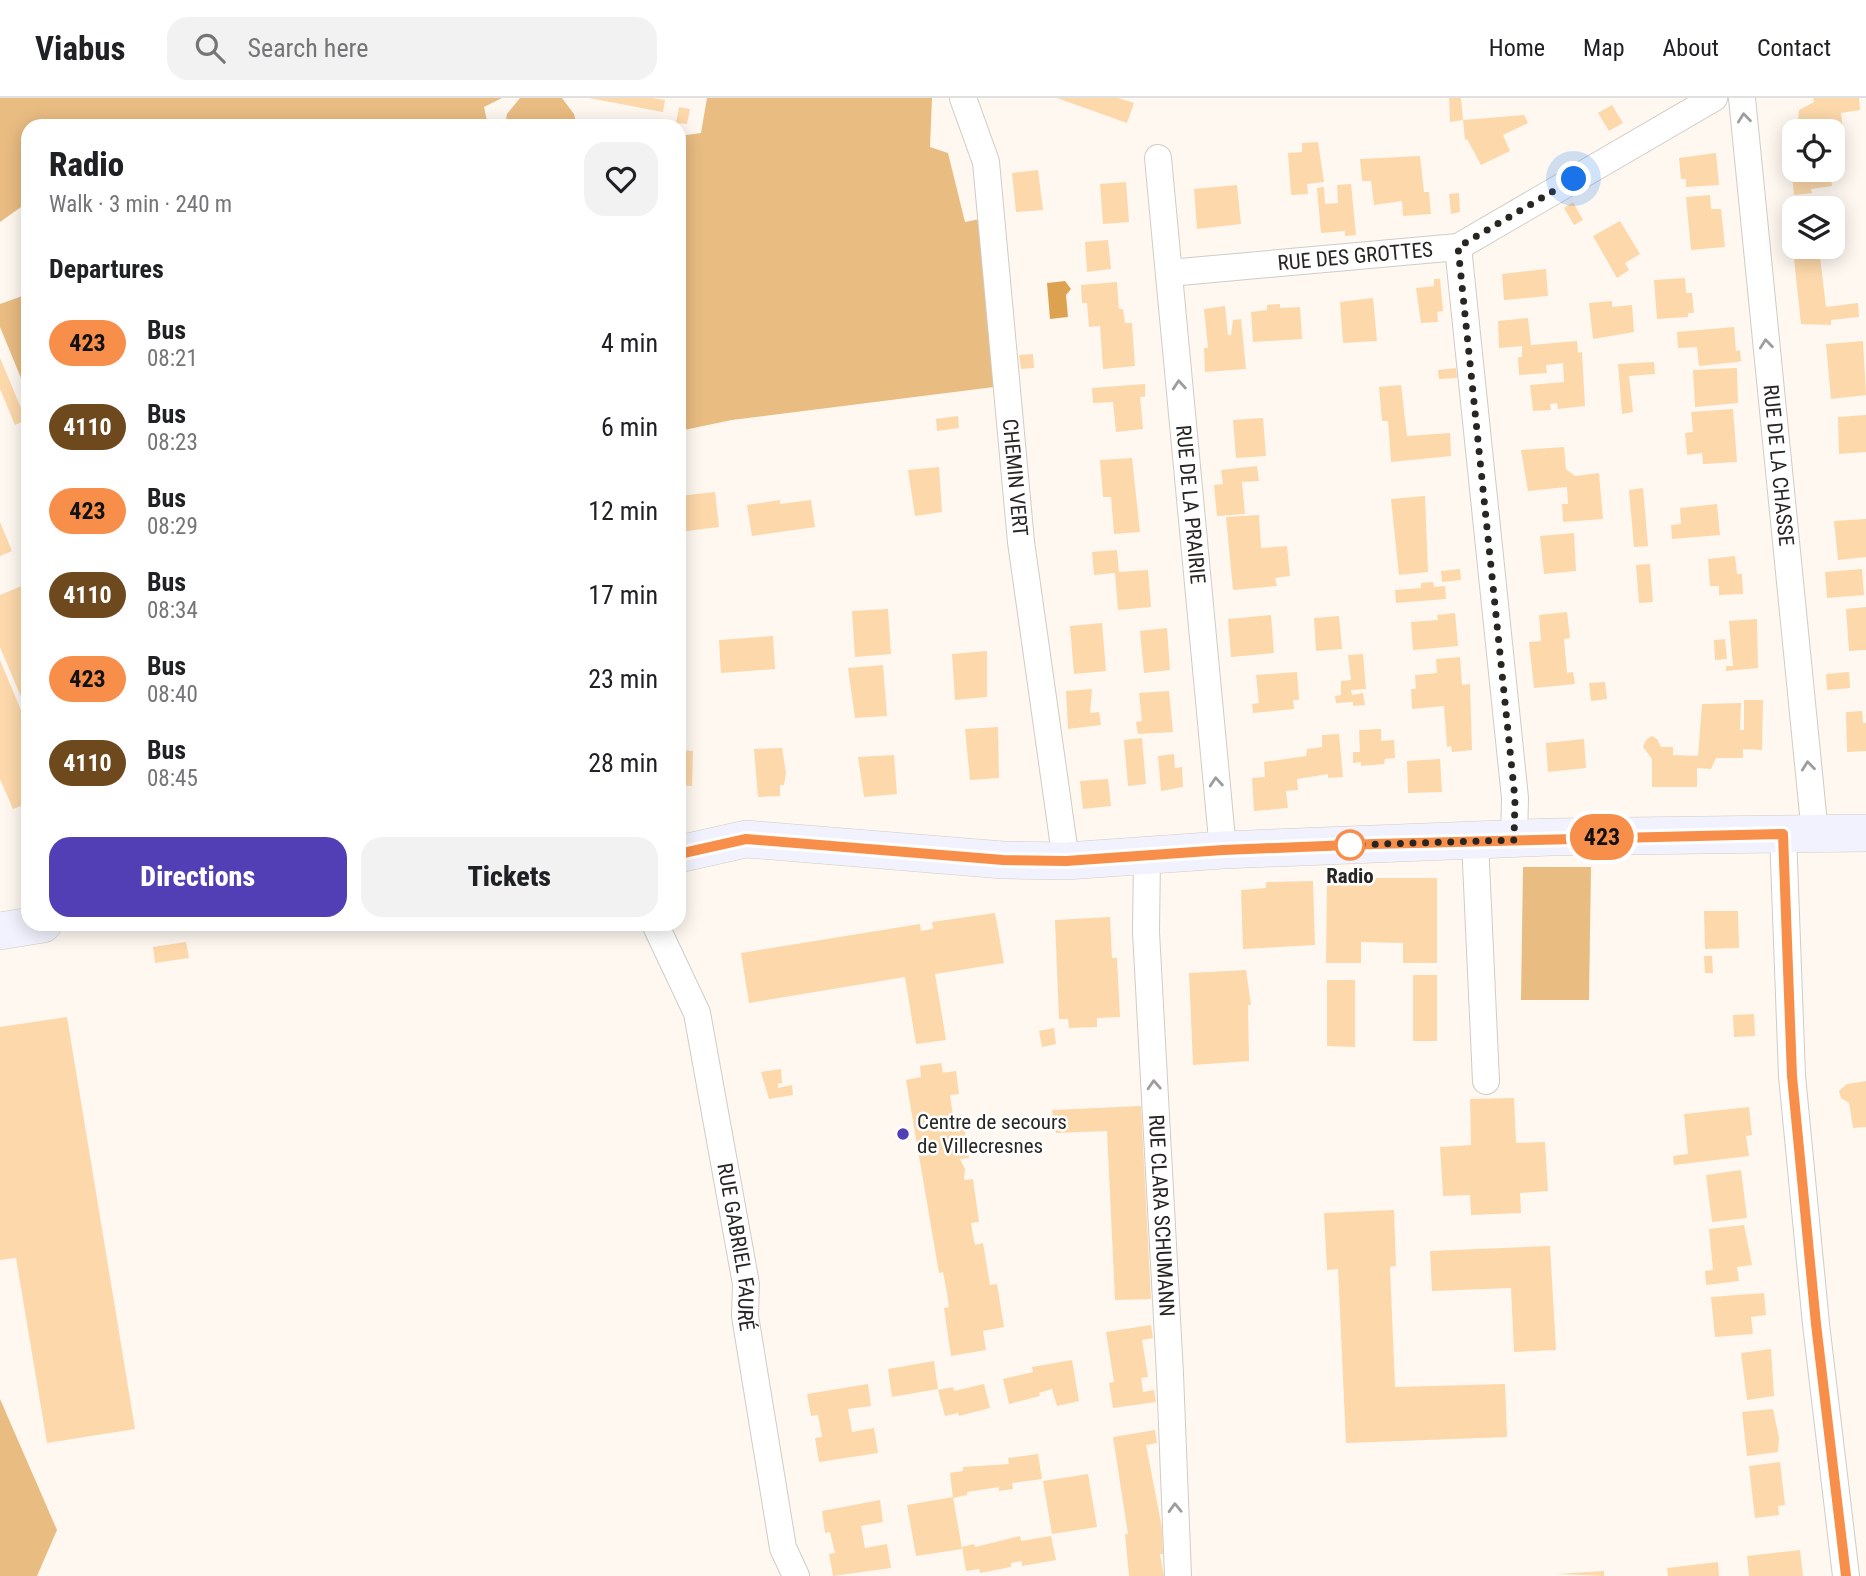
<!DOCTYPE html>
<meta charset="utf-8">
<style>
body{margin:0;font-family:"Roboto Condensed",sans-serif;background:#f2f2f2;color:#202124;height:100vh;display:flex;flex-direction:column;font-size:26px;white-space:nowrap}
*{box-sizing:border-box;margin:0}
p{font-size:23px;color:#757577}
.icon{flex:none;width:38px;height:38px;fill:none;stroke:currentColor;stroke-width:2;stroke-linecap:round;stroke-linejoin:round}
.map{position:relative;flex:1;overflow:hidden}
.drawer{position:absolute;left:21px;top:21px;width:665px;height:812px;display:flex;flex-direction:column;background:#fff;border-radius:21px;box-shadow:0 4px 18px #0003}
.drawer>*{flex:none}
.badge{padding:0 14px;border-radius:23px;font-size:24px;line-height:46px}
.controls{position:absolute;left:1782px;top:21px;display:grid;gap:14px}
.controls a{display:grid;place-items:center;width:63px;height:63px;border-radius:14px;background:#fff;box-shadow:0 4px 18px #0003;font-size:35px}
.you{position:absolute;width:35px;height:35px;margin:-18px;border:5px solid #fff;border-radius:50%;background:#1a73e8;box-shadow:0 0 0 10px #1a73e833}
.map>.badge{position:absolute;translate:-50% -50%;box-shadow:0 0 0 4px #fff}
h2{padding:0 28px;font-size:26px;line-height:63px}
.round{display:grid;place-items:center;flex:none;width:74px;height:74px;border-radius:21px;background:#f2f2f2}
.overview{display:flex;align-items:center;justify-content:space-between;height:119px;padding:0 28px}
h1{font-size:33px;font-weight:800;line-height:52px}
.primary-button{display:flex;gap:14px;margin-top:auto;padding:14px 28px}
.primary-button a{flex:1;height:80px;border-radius:21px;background:#523eb5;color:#fff;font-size:28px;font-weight:800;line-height:80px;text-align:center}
.primary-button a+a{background:#f2f2f2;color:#202124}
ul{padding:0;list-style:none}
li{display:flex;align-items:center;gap:21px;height:84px;padding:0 28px}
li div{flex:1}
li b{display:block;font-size:26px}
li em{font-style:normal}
li .badge{min-width:77px;font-weight:700;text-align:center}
header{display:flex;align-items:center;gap:42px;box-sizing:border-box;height:98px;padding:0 35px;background:#fff;border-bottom:2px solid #e0e0e0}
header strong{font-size:33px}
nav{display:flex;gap:38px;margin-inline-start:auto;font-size:24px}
.search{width:490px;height:63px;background:#f2f2f2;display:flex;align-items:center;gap:18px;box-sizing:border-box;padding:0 24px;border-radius:21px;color:#757577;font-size:26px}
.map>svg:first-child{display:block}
.green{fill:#e9bc82}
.water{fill:#dda250}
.building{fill:#fcd8aa}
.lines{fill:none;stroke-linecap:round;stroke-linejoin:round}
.street-casing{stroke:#d1cbc5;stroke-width:28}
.secondary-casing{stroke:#d1cbc5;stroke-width:38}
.street{stroke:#fff;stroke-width:26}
.secondary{stroke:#f2f2fe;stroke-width:37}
.oneway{stroke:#9e9d9c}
.line-casing{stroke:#fff;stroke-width:16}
.line{stroke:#f78f4b;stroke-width:10}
.walk{stroke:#282623;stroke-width:7;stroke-dasharray:0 12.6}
.stop-dot{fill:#fff;stroke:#f78f4b;stroke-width:3.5}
.poi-dot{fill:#523eb5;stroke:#fff;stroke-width:2.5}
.labels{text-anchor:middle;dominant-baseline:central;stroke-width:5;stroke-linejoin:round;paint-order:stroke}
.street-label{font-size:21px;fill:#282623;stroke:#fff}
.stop-label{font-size:21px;font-weight:bold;fill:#282623;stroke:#fff}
.poi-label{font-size:21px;fill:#282623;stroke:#fff;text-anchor:start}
</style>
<header>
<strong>Viabus</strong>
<div class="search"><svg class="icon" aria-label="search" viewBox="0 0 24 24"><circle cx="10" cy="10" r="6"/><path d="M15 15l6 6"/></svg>Search here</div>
<nav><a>Home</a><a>Map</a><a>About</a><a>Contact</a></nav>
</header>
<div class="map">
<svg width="1866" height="1478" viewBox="0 0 1866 1478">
<rect width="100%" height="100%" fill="#fef8f1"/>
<g class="green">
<polygon points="0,0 502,0 484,9 488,28 28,28 28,104 0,124"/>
<polygon points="520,0 562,0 574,16 577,28 505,28 507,16"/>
<polygon points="707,0 932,0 930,49 948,55 965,124 980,121 994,289 732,322 679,333 679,38 701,35"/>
<polygon points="28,196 28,297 0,229 0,206"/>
<polygon points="1523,769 1591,769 1589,902 1521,902"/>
<polygon points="0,1301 57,1432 37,1478 0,1478"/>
</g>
<polygon class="water" points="1065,183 1071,191 1066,197 1068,219 1050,221 1047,185"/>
<g class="building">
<polygon points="589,0 652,0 665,2 663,14"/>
<polygon points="1057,0 1118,0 1134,5 1127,25"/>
<polygon points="1449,0 1461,0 1463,22 1524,17 1528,25 1503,37 1510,53 1481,67 1467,41 1465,42 1463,22 1450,24"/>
<polygon points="1813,0 1859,0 1860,12 1841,15 1843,31 1804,33 1798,23 1799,12 1814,4"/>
<polygon points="1612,7 1623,25 1609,33 1598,15"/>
<polygon points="679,9 690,11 687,26 676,25"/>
<polygon points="1318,44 1324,84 1307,86 1308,96 1291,97 1288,55 1302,54 1302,45"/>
<polygon points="1716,55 1719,87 1686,89 1686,81 1681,81 1679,60"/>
<polygon points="1420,58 1424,94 1429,94 1431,116 1403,118 1402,103 1374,107 1371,83 1362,83 1360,61"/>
<polygon points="1038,72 1043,112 1016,114 1012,75"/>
<polygon points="1810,77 1811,80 1831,78 1832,88 1811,91 1812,95 1794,97 1792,78"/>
<polygon points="1126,84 1129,124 1103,126 1100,86"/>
<polygon points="1351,86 1356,137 1345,138 1345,133 1321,135 1317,90 1324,89 1325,106 1338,105 1337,87"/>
<polygon points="1237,87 1241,126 1197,131 1194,91"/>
<polygon points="1459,95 1460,114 1451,116 1449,96"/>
<polygon points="1710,97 1711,111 1721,111 1725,149 1691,152 1686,99"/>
<polygon points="1573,104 1583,122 1574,127 1564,110"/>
<polygon points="1620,123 1640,156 1625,165 1629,172 1617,180 1593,138"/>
<polygon points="1108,142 1111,171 1087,174 1085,144"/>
<polygon points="1820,159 1826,209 1858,205 1859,219 1831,222 1831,227 1801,226 1794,161"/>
<polygon points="1546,171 1548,198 1504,202 1502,176"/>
<polygon points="1685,180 1686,195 1692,195 1694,215 1688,215 1688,219 1657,221 1654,182"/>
<polygon points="1434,181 1440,181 1443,213 1437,214 1438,224 1421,225 1416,190 1434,188"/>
<polygon points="1117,184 1119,211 1123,211 1125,225 1132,225 1135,268 1103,271 1100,228 1089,229 1087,205 1082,205 1081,187"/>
<polygon points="1373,200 1377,243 1343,245 1340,204"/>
<polygon points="1612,203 1612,209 1632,207 1634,234 1593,241 1589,205"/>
<polygon points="1280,206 1280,210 1300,209 1302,241 1253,244 1251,214 1267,212 1267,207"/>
<polygon points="1225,208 1228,237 1231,237 1233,222 1241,221 1246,271 1205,274 1204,250 1208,250 1204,211"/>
<polygon points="1528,220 1531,247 1577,243 1578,255 1582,254 1585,308 1558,311 1557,305 1550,306 1551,312 1533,313 1530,287 1564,284 1563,265 1546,267 1547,275 1519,277 1518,259 1522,259 1522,248 1499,250 1498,223"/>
<polygon points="1734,229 1736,253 1740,252 1741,263 1737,264 1699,268 1697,249 1678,250 1677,234"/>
<polygon points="1863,243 1866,297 1831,301 1826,246"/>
<polygon points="1033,256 1034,270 1021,271 1019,257"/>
<polygon points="0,260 26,322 15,327 0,291"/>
<polygon points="1654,264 1655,276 1629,278 1633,314 1622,316 1618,266"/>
<polygon points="1456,270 1457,280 1439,281 1438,272"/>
<polygon points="1737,270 1738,305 1695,309 1693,272"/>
<polygon points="1145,286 1145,299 1140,299 1143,331 1116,334 1113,304 1093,305 1092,290"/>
<polygon points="1401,287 1407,338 1450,335 1451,358 1391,364 1388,323 1382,323 1379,289"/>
<polygon points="1733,311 1737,364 1703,366 1702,355 1687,357 1685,335 1693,334 1691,314"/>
<polygon points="1866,317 1866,354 1839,356 1838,319"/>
<polygon points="958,318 959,330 937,333 936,321"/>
<polygon points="1263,320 1266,358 1236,360 1233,322"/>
<polygon points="1564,349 1566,371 1575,378 1599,375 1603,421 1563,424 1562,406 1568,406 1567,389 1528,393 1521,352"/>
<polygon points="1132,360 1140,434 1114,436 1111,399 1103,399 1100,362"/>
<polygon points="1257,368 1259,383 1242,384 1245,416 1217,418 1214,387 1223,386 1221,372"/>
<polygon points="939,369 942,414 915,418 908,372"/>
<polygon points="1643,390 1648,448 1634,449 1629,392"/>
<polygon points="715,394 719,429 679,434 679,398"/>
<polygon points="1425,398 1428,474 1399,477 1391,401"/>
<polygon points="780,402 780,406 811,402 815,429 752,438 747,407"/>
<polygon points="1717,406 1720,437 1672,441 1671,427 1681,426 1680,410"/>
<polygon points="1259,417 1261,450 1287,448 1290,478 1275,480 1277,488 1233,492 1226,419"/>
<polygon points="1866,421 1866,459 1838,462 1834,423"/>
<polygon points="0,424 12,453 0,458"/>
<polygon points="1574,435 1576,473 1544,476 1540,438"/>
<polygon points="1117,452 1119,474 1148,472 1151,509 1118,512 1115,475 1094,477 1092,454"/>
<polygon points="1735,458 1737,476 1742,476 1743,496 1719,497 1719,488 1710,488 1708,461"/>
<polygon points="1650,466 1653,504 1639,505 1636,467"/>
<polygon points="1460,471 1461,482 1442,484 1441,473"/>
<polygon points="1862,471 1864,497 1827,500 1825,474"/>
<polygon points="1433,484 1434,489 1445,488 1446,501 1396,505 1395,492 1421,490 1421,485"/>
<polygon points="24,487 28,498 28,604 24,606 0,549 0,497"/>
<polygon points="1866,509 1866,552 1849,553 1846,511"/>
<polygon points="888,511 891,556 855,559 852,513"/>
<polygon points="1567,514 1570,540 1564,541 1567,575 1573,574 1575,586 1534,590 1529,544 1541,543 1539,517"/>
<polygon points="1455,515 1458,548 1413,552 1411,524 1438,522 1437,517"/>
<polygon points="1271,517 1274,555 1231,559 1228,521"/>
<polygon points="1339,518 1342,551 1316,553 1314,520"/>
<polygon points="1757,521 1758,570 1726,573 1726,568 1733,568 1729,523"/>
<polygon points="1102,525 1106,573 1074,576 1070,528"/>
<polygon points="1167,530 1170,572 1144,575 1140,533"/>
<polygon points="773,538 775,571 721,575 719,542"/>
<polygon points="1725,541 1727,561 1715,562 1714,542"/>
<polygon points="987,553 987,599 955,602 952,556"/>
<polygon points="1363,556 1366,591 1351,592 1352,597 1363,595 1365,607 1353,608 1353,604 1336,605 1335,598 1341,597 1341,583 1351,582 1348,557"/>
<polygon points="1460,559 1462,587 1470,586 1472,652 1452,654 1451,648 1447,649 1444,608 1412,611 1411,591 1416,591 1415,577 1437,575 1436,561"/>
<polygon points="0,562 28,629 28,705 13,711 0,681"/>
<polygon points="883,567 887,618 855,620 848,570"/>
<polygon points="1297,574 1299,602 1293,602 1294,611 1253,615 1252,606 1259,605 1256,577"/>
<polygon points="1849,574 1850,590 1827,592 1826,576"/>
<polygon points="1605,584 1607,601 1591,603 1589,585"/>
<polygon points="1092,591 1090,615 1099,614 1101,627 1068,631 1066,593"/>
<polygon points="1169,593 1173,634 1138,636 1136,624 1142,623 1139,595"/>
<polygon points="1744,602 1763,602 1762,652 1743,651 1743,660 1716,660 1711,671 1697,670 1697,689 1652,689 1652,661 1643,649 1646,642 1652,638 1657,641 1661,649 1673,649 1673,657 1698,658 1702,606 1741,605 1740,632 1744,632"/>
<polygon points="1862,613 1863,625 1866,625 1866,653 1847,654 1846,614"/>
<polygon points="998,629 999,680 970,682 965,631"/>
<polygon points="1381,631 1381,643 1394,642 1395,660 1385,661 1384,666 1361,668 1361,664 1353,665 1353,654 1360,654 1359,632"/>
<polygon points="1339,636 1343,679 1328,680 1328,676 1297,681 1298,692 1286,693 1288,710 1254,713 1252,680 1265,679 1264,664 1306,658 1307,651 1322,649 1322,637"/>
<polygon points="1142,640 1146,686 1128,688 1124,642"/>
<polygon points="1584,641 1586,670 1548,674 1546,645"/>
<polygon points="782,650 786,675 784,687 780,687 780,698 758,699 754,651"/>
<polygon points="679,652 693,653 692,688 679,687"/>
<polygon points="1174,656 1175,670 1182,669 1183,689 1161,693 1158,658"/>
<polygon points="894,657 897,696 864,699 858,659"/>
<polygon points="1440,661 1442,694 1408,695 1407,663"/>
<polygon points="1108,681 1111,708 1083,711 1080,683"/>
<polygon points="1327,780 1437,780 1437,865 1403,865 1403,845 1361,844 1361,865 1326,865"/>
<polygon points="1313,783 1315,847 1243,851 1241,792 1266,790 1266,784"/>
<polygon points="1704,813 1738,813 1739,850 1705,851"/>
<polygon points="995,815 1004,865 935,876 946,942 916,946 905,879 749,905 741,855 920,826 921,833 933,831 932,824"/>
<polygon points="1110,819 1112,860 1117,860 1120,919 1097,920 1097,929 1069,930 1068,921 1059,921 1055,822"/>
<polygon points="186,844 189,860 155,865 153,849"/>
<polygon points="1704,858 1712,858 1713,875 1705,875"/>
<polygon points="1246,872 1251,907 1248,907 1249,963 1193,967 1189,875"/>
<rect x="1413" y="877" width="24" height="66"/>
<polygon points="1327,882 1355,882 1355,949 1327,948"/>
<polygon points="1754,916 1755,938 1734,939 1733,917"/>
<polygon points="67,919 135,1331 47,1345 16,1160 0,1162 0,929"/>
<polygon points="1054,930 1056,946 1042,949 1039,933"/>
<polygon points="941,965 943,975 956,973 959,996 950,997 953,1018 962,1017 969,1060 960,1061 965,1071 964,1082 973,1081 979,1124 971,1125 973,1137 975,1147 983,1145 990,1187 997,1186 1004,1229 983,1233 986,1252 951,1258 944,1210 949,1209 947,1195 943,1174 939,1175 906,982 921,979 920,968"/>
<polygon points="781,971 782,985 778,986 778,990 792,987 793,997 769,1001 761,974"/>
<polygon points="1866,983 1866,1029 1853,1030 1849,1005 1841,1000 1839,993 1847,986"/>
<polygon points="1514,1000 1516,1045 1545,1044 1548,1093 1520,1095 1521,1115 1471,1117 1470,1097 1443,1098 1440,1049 1471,1047 1470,1001"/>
<polygon points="1141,1008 1151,1201 1115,1202 1107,1033 1056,1035 1052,1012"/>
<polygon points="1749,1009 1752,1037 1746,1038 1749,1058 1674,1067 1673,1058 1688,1056 1684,1016"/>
<polygon points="1741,1072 1747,1120 1712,1124 1706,1077"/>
<polygon points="1394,1112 1396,1168 1390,1169 1395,1289 1505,1286 1507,1339 1346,1345 1338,1171 1327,1172 1324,1115"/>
<polygon points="1744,1127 1752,1167 1737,1169 1739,1183 1706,1187 1705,1173 1713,1172 1709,1131"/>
<polygon points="1550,1148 1556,1252 1514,1254 1511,1190 1432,1193 1430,1153"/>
<polygon points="1764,1195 1766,1217 1751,1219 1753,1236 1715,1239 1711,1199"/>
<polygon points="1151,1227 1153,1240 1142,1242 1148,1279 1141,1280 1143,1294 1154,1292 1156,1304 1113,1310 1109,1285 1114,1284 1106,1234"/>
<polygon points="1771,1251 1774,1298 1747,1302 1741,1255"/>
<polygon points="1072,1262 1079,1303 1057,1308 1052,1291 1039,1295 1040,1298 1009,1306 1003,1281 1033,1274 1032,1269"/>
<polygon points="934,1263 938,1291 892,1299 888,1271"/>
<polygon points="868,1286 871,1308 848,1311 852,1334 874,1330 878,1355 819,1364 815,1340 822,1339 818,1317 811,1318 807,1296"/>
<polygon points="984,1286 990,1310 959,1318 958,1315 945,1318 938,1292 953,1289 954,1293"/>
<polygon points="1773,1311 1779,1340 1778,1354 1747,1358 1742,1314"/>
<polygon points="1155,1332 1157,1345 1146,1347 1162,1430 1163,1456 1160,1456 1164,1478 1129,1478 1125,1436 1128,1436 1113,1339"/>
<polygon points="1038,1356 1042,1381 1012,1385 1013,1391 999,1393 999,1389 967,1394 967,1397 953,1400 950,1375 963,1373 963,1369 1009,1366 1008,1360"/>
<polygon points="1780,1364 1785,1407 1778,1408 1779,1417 1755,1420 1749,1368"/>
<polygon points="1088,1376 1097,1429 1052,1436 1043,1383"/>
<polygon points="953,1399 962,1451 916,1458 907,1407"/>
<polygon points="880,1402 883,1424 861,1428 865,1450 887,1446 891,1470 833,1478 829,1456 835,1455 830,1434 825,1435 822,1413"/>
<polygon points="1020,1438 1021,1443 1051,1438 1056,1462 1022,1468 1022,1463 1011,1465 1011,1469 980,1475 979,1471 966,1473 962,1449 974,1446 975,1449"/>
<polygon points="1800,1452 1803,1478 1749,1478 1747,1458"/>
<polygon points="1718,1464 1719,1478 1668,1478 1667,1470"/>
<polygon points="1604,1473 1604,1478 1557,1476"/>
</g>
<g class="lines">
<g class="street-casing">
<g id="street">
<path id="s1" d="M963,0l23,64 35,380 45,319"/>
<path id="s2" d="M1742,0l73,736"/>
<path id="s3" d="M1158,60l65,692"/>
<polyline points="1458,149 1515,700 1514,742"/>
<path id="s4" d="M1169,175l289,-26 256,-149"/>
<polyline points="1783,736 1792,978 1816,1226 1846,1478"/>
<polyline points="1475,743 1486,983"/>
<path id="s5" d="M1147,758l-1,76 24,442 8,202"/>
<path id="s6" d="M655,826l42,89 49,271 -1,32 38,232 13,28"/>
</g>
</g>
<g class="secondary-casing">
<g id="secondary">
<polyline points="679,756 746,741 1003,762 1066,763 1223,752 1551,739 1866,735"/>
<polyline points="0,833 43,826"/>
</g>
</g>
<use href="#street" class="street"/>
<use href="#secondary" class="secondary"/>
</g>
<defs><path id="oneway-chevron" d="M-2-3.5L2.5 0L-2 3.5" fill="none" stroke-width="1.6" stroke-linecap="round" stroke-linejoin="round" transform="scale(1.75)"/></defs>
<g class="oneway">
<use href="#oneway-chevron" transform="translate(1744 20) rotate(-96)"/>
<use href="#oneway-chevron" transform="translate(1766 246) rotate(-96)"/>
<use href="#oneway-chevron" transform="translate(1179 287) rotate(-95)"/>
<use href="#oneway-chevron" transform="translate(1808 668) rotate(-96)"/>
<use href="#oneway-chevron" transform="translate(1216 684) rotate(-95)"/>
<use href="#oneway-chevron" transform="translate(1154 987) rotate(-93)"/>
<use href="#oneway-chevron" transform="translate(1175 1410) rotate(-92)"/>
</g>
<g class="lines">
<g class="line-casing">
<polyline id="line" points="679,756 746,741 1003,762 1066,763 1223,752 1374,746 1783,736 1792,978 1816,1226 1846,1478"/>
</g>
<use href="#line" class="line"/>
<polyline class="walk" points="1350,747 1514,742 1515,701 1458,149 1574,81"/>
</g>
<circle class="stop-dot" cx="1350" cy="747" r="14"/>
<circle class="poi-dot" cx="903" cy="1036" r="7"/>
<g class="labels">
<g class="street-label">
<text stroke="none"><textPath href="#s4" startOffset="187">RUE DES GROTTES</textPath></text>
<text stroke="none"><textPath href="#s2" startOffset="369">RUE DE LA CHASSE</textPath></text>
<text stroke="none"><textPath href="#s1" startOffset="385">CHEMIN VERT</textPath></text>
<text stroke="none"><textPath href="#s3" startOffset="348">RUE DE LA PRAIRIE</textPath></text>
<text stroke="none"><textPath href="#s5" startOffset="360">RUE CLARA SCHUMANN</textPath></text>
<text stroke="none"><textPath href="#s6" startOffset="336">RUE GABRIEL FAURÉ</textPath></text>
</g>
<g class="stop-label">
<text x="1350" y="778">Radio</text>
</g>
<g class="poi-label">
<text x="917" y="1024">Centre de secours<tspan x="917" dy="24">de Villecresnes</tspan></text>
</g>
</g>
</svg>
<div class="controls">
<a><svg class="icon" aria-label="locate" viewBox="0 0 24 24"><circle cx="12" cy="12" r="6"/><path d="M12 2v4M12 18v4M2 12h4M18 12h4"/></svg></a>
<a><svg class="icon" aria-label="layers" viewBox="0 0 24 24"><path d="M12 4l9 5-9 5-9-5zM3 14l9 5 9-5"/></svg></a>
</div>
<div class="you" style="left:1574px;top:81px"></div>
<b class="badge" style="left:1602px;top:739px;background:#f78f4b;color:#111">423</b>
<section class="drawer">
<div class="overview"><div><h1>Radio</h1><p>Walk · 3 min · 240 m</p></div><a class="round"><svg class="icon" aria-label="heart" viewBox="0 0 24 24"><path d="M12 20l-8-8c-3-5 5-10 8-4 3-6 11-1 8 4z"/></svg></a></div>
<h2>Departures</h2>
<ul>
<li><span class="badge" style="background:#f78f4b;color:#111">423</span><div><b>Bus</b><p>08:21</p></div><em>4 min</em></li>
<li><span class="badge" style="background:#6e491e;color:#fff">4110</span><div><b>Bus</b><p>08:23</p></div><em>6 min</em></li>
<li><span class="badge" style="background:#f78f4b;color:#111">423</span><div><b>Bus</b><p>08:29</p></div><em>12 min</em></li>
<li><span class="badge" style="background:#6e491e;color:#fff">4110</span><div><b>Bus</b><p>08:34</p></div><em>17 min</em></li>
<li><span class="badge" style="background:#f78f4b;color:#111">423</span><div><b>Bus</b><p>08:40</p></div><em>23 min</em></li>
<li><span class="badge" style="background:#6e491e;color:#fff">4110</span><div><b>Bus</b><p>08:45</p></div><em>28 min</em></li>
</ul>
<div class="primary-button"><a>Directions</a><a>Tickets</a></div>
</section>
</div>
